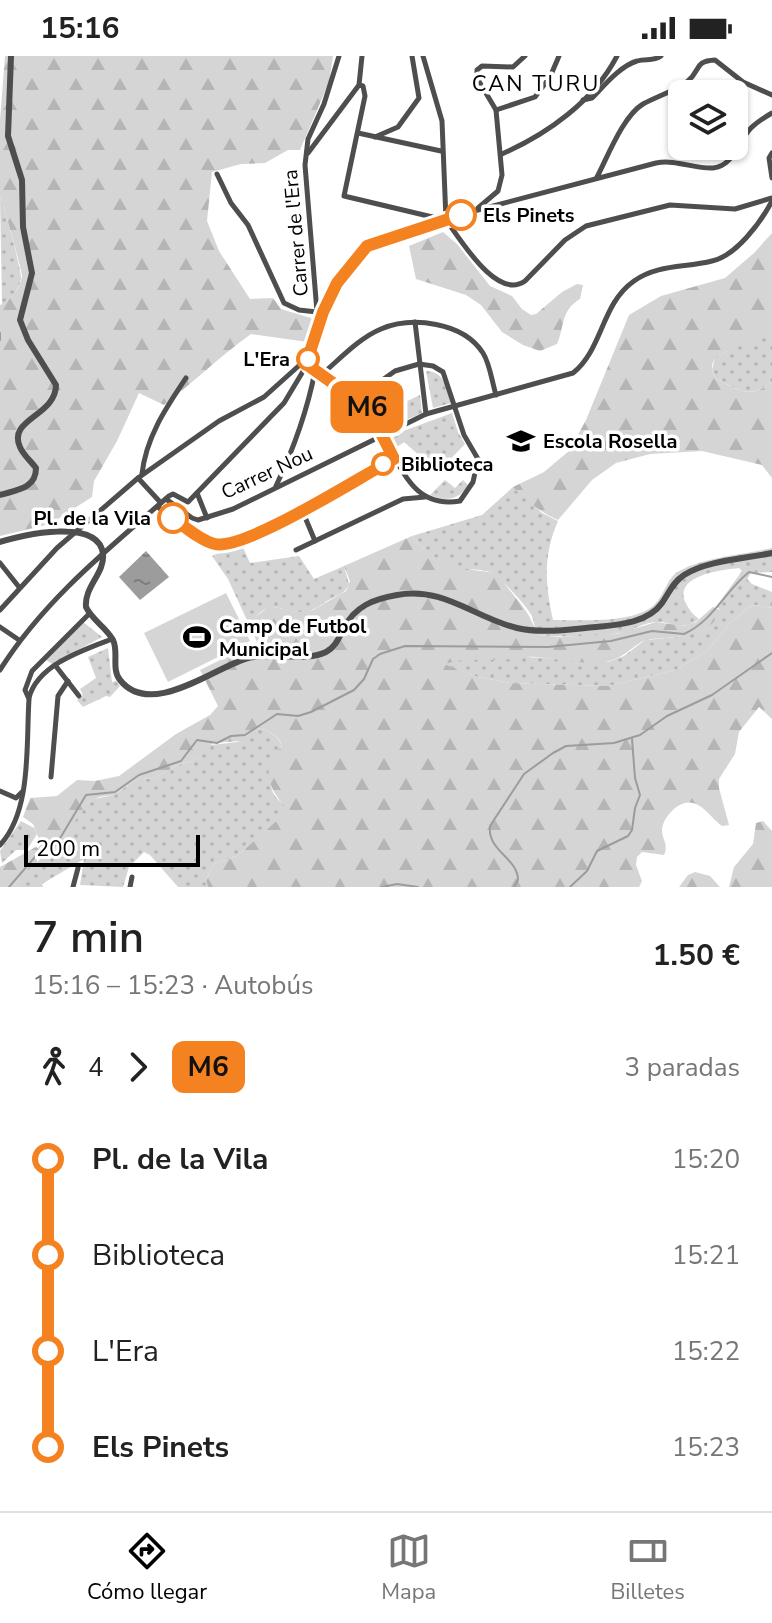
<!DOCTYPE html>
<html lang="es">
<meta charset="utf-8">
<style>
body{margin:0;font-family:"Nunito Sans",sans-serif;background:#f2f2f2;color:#222;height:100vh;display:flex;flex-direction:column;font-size:30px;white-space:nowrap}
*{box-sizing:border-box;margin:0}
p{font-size:26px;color:#767676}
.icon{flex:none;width:44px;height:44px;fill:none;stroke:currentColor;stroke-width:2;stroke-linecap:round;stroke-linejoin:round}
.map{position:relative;height:831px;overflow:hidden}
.sheet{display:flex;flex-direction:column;background:#fff;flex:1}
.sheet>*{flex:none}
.badge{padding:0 16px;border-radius:12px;font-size:28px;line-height:52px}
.buttons{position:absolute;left:668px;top:24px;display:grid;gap:16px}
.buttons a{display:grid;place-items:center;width:80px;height:80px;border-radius:12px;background:#fff;box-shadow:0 2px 6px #0004;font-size:40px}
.scale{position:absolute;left:24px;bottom:20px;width:176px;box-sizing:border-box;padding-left:8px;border:4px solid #000;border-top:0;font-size:22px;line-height:28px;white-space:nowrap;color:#000;-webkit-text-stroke:6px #fff;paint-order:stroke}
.map>.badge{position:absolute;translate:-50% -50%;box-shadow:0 0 0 4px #fff}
.legs{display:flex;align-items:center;gap:12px;height:88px;padding:0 32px;font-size:26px}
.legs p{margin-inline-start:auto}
.headline{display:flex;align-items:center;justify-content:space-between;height:136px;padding:0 32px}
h1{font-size:44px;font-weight:600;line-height:60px}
ul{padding:0 32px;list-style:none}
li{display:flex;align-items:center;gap:28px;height:96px;font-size:30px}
li i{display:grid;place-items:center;width:12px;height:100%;margin:0 10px;background:currentColor}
li i::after{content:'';width:20px;height:20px;margin:-10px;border:6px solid;border-radius:50%;background:#fff}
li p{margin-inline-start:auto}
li:first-child i{background:linear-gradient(#0000 50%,currentColor 0)}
li:last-child i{background:linear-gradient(currentColor 50%,#0000 0)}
.status{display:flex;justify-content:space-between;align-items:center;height:56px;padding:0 40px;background:#fff;direction:ltr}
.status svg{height:22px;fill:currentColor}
.menu{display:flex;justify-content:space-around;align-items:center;height:112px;border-top:2px solid #e0e0e0;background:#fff;font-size:22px;color:#767676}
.menu a{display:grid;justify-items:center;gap:4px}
.menu .current{color:#000}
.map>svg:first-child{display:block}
.green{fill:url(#green-dots)}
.forest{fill:url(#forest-firs)}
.pitch{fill:#d5d5d5}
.water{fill:url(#water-ripples)}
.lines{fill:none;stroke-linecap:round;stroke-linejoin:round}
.stream{stroke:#9c9c9c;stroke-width:2}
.minor{stroke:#4e4e4e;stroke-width:5}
.tertiary{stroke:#4e4e4e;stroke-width:6}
.line-1-casing{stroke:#fff;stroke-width:18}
.line-1{stroke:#f58220;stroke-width:12}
.stop-1-dot{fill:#fff;stroke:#f58220;stroke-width:4}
.labels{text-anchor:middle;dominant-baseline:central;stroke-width:7;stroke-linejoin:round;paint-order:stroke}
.stop-label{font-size:20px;font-weight:bold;fill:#000;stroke:#fff;text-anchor:start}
.street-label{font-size:20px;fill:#000;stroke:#fff}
.poi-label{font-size:20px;font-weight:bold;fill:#000;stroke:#fff;text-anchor:start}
.neighbourhood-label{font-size:22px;letter-spacing:2px;fill:#000;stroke:#fff}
</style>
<div class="status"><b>15:16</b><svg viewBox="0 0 49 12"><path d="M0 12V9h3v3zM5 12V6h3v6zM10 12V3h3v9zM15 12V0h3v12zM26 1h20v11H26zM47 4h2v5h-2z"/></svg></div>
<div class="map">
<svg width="772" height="831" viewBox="0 0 772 831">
<defs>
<pattern id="green-dots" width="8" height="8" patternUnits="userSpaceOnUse" patternTransform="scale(2)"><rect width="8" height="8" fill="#d5d5d5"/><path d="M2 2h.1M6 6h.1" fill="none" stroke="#b5b5b5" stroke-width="1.8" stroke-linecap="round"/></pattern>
<pattern id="forest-firs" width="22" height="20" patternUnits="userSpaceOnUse" patternTransform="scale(2)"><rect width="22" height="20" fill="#d5d5d5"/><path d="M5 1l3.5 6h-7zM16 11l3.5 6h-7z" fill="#b5b5b5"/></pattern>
<pattern id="water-ripples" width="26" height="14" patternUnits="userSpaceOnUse" patternTransform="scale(2)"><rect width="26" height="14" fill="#9c9c9c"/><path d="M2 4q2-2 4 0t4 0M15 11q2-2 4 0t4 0" fill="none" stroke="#7d7d7d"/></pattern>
</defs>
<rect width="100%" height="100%" fill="#fff"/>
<g class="green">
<path d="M0,140c4,8 22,77 21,83 -2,11 -10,20 -19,26z"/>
<path d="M772,277v49c-24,18 -33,8 -57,-4l-3,-8 3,-13 40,-20z"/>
<path d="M426,315c19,0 20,18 25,32l-18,5z"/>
<polygon points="420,339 422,357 385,373 378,359"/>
<polygon points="452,357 458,376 465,388 438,416 404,386 397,391 393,381 395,378"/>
<path d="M445,424l10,8 8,-8 5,5c-9,16 -23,16 -38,10z"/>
<path d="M513,431l29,26 16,8c-15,34 -13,63 -5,99 27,0 83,4 102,-16 9,-9 11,-23 21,-31 21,-15 70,-19 96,-25v24l-21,1 -4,6 5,5 20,8v16l-17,-3 -7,3 -17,14 -24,29 -32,19 -66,16 -99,-3 -32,-6 -36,-13 14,-4 70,-3 82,5 16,-6 21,-16 32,-3 20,-5 23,-22 -3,-3 2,-4 23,-32 -3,-3c-16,2 -61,6 -55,31 3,8 8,15 15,20 -19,14 -25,2 -43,3 -12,0 -24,9 -36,11 -27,5 -56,4 -83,2 -2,-6 -3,-13 -5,-19 -6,-11 -32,-40 -43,-44 -7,-3 -17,-2 -25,-3 -20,-3 -40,-17 -52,-33l70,-21z"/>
<path d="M241,487l9,20 49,-7 15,23 30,-13 5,18c-5,11 -10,10 -20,16 -10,5 -16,13 -30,12 -16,0 -28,-13 -42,4h-12l-17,-37 -16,-23z"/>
<polygon points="83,566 102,581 52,608 46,604"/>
<polygon points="108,592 112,626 116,625 120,630 110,641 106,640 83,651 77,644 83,639 80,633 96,622 88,601"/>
<path d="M257,672c11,2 21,7 25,18 -10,10 -16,37 -7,50 4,5 10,9 15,14l-53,46 -23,8 -8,16 2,7h-30l-28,-32 -6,-3 -15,15 -6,20 -43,-2 4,-26 -42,25 1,3h-30l18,-23 35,-29 18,-30 10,-6 20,-4 23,-16 18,-1 23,-13 15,-4 17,-16 28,-3z"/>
<polygon points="21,765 34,772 37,778 27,794 16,794 2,807 0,795"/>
</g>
<g class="forest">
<path d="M5,0h328l-4,26 -29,68h-12l-23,13 -24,1 -29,8 -5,49 12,30 31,48 23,-1 8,11 33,10 -6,23 -57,-8c-31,22 -57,48 -87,71l-25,-12 -22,48 -23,40 -2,16 -42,27 -50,12v-231c10,-4 21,-17 22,-29 0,-5 -19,-74 -22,-80v-76z"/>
<path d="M443,176l14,12 33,42 22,10 10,13 9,6 5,-1 26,-22 15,-8 6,1 -3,14c-20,12 -15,27 -23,45l-17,7 -17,-6 -21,-13 -21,-27 -15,-10 -50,-16 -7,-33z"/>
<path d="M772,177v100c-12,3 -19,7 -30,12 -16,7 -38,11 -27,33 23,12 34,22 57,4v96l-10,-13 -60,-14 -52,3 -34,9 -24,17 -34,40c-18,-8 -32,-19 -45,-33l31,-15 25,-21 17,-31 43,-105 32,-19 64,-18 29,-25z"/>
<path d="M412,480c13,17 33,30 55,33 11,2 21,2 32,6 14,23 30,32 38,60l23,2 57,-3 39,-12 28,4 12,-4 17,-15 7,3c-8,28 -46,27 -69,29 -18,2 -25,23 -54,24 -21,0 -41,-4 -62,-6 -12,-1 -24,3 -36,3 -19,0 -37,-2 -55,4l34,13 32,6 99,3 66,-16 32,-19 24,-29 17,-14 7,-3 17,3v111l-13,-12 -20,25 -4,22 -16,25v9l10,37 -7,1c-15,-12 -26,-34 -47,-18 -6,5 -13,14 -13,22 0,10 7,14 2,25l-22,-3 -5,5 -1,8 6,16 -3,6h-431l-2,-7 8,-16 23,-8 52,-46c-20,-19 -30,-41 -7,-64 -3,-11 -14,-16 -25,-18l-16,13 -28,2 -20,18 -15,4 -23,13 -18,1 -23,16 -15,2 -12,6 -21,32 -35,29 -18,23h-13v-20l41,-23 -8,-20 -10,-7 7,-19 27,-2 20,-16 18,1 24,-5 57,-42 34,-19 8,-9 -18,-36 57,-28 -12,-26h12l12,-10 29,6 15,-2 33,-19 4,-10 -6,-15z"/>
<polygon points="763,765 772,775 772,831 729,831 734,811 753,788 756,767"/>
<polygon points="695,816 710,820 720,831 679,831 688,819"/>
</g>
<polygon class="pitch" points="226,537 250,585 168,626 144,577"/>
<polygon class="water" points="146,495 169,521 140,544 119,521"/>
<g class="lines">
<g class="stream">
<polyline points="0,277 0,284"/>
<path d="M9,831l26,-30 21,-12 30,-50 29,-3 24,-17 42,-14 16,-21 20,3 14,-7 14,-1 32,-21 21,2 13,-4 43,-22 10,-11 9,-20 7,-5 25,-8 143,1 63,-6 41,-10 32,3c29,-13 41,-43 65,-62l23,5"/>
<polyline points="382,831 397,828 418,831"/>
<path d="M514,831l4,-7c0,-22 -31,-29 -28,-54l34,-52 29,-21 13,-7 48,-3 26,-8 27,-19 45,-21 60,-42"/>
<polyline points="570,831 587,815 597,795 628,780 632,774 635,752 640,739 635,722 632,683"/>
</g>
<g class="minor">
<polyline points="423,0 442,65 446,164"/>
<polyline points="359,29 363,30 365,40 344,140 445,164"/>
<path d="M583,44l9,-2c12,-12 28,-32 45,-37 9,-3 16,1 24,-5"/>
<polyline points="496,54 535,41 550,21 559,0"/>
<polyline points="358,77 441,95"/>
<polyline points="375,81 398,71 419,42 412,0"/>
<polyline points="308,97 359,29 362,0"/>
<polyline points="772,97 769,102 772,122"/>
<path d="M502,98c45,-20 91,-52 115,-98"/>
<polyline points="217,118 231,147 248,169 284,247 299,254 317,256"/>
<path d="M597,121c11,-21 26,-61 46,-73 15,-8 32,-13 45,-23 13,-11 6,-20 27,-21l28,22 29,13"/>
<polyline points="478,152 498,135 502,119 496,54 477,22 477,14 482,10 513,11 525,0"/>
<path d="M446,164c15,20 51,81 79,61l40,-41 21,-14 84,-21 65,4 37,-11"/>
<polyline points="323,256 317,256 305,109 308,83 324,48 339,0"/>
<polyline points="415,266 426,358"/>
<path d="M309,310c19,15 47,25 61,45 26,35 33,100 90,90l13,-19 5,-23 -14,-24 -21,-63 -10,-6 -14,-2 -24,7 -38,27"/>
<path d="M321,319c18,-15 38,-37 60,-46 31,-13 82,-7 102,24 7,11 9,29 13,42"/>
<path d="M142,418c4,-37 24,-66 44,-96"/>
<polyline points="138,422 161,447"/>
<path d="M276,430c18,-38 31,-74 39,-115"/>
<polyline points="197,437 207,462"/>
<path d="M166,443l26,19 6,2 35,-11 193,-95 147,-41c30,-24 28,-69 61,-92 24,-17 51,-13 78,-20 24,-5 49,-39 60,-60"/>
<path d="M158,451c14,11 40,33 57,37 30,7 147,-68 179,-85"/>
<polyline points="302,454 315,485"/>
<polyline points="296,494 403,443 425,441"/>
<polyline points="0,507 19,531"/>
<path d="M0,554l57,-62 81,-70 81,-57 45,-24 39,-35 4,-1 16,-49 14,-29 30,-37 107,-35 182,-48c20,-4 38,6 57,5 21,-2 25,-27 38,-40 6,-6 14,-11 21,-15"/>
<polyline points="0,571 19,584"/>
<polyline points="55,609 79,640"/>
<path d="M0,614c43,-69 108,-121 169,-174l4,-2 15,8 96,-99 21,-35"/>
<path d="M29,642c8,-33 54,-48 83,-59"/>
<polyline points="51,721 58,640 68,625"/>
<polyline points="0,735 16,742 22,736"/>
<path d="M0,789c32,-34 26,-101 29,-146l-4,-9 7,-19 57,-57"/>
<polyline points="73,831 78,812"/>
<polyline points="130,831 132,821"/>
</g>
<g class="tertiary">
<path d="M0,439c16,-5 36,-6 36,-27 -5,-7 -13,-13 -16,-21 -13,-28 36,-31 36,-62l-28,-45 -8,-20 12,-47 -9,-46 -1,-47 -14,-44 3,-80"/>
<path d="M0,486c21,-7 99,-25 103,12 2,19 -19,33 -17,53 6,13 20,20 27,33 6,12 -2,29 7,40 31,39 95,-13 128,-22 24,-6 58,4 78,-6 10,-5 13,-15 18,-24 11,-22 30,-29 53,-33 46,-9 78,23 120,33 25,6 54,1 79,-1 22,-2 52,-4 66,-24 7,-10 11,-21 22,-28 24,-15 60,-16 88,-22"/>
</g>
</g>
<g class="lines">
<g class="line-1-casing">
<path id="line-1" d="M173,462c11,8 28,23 42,26 30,7 146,-68 179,-85l-25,-50 -60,-43 -2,-5 16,-49 14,-29 30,-37 94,-31"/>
</g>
<use href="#line-1" class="line-1"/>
</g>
<defs>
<g id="school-bare" transform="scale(2.16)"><path d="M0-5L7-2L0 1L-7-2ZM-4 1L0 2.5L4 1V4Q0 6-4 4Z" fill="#000" stroke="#fff" stroke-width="2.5" paint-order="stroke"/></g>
<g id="stadium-bare" transform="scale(2.16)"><path d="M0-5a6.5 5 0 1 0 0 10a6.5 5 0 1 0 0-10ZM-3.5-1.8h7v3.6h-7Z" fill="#000" stroke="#fff" stroke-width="2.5" paint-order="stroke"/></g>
</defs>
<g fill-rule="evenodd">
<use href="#school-bare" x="521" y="385"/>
<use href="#stadium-bare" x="197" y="581"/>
</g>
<g class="stop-1-dot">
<circle cx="461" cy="159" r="14"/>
<circle cx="308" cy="303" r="10"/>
<circle cx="383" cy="408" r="10"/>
<circle cx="173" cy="462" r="14"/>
</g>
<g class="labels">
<g class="stop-label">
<text x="483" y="159">Els Pinets</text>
<text x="290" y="303" text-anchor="end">L'Era</text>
<text x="401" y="408">Biblioteca</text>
<text x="151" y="462" text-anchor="end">Pl. de la Vila</text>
</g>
<g class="street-label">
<text transform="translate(296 177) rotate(-95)">Carrer de l'Era</text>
<text transform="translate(267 417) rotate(-25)">Carrer Nou</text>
</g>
<g class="poi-label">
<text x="543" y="385">Escola Rosella</text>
<text x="219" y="570">Camp de Futbol<tspan x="219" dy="23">Municipal</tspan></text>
</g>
<g class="neighbourhood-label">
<text x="536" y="28">CAN TURU</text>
</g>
</g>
</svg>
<div class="buttons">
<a><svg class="icon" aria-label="layers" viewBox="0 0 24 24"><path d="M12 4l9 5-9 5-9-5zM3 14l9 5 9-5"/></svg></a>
</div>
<div class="scale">200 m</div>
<b class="badge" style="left:367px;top:351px;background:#f58220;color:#111">M6</b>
</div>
<section class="sheet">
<div class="headline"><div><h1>7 min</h1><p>15:16 – 15:23 · Autobús</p></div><b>1.50 €</b></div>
<div class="legs"><svg class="icon" aria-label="walk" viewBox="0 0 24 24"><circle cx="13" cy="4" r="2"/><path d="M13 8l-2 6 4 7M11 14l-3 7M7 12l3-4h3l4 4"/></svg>4<svg class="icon" aria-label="forward" viewBox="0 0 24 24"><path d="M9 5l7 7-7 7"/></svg><b class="badge" style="background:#f58220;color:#111">M6</b><p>3 paradas</p></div>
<ul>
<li><i style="color:#f58220"></i><b>Pl. de la Vila</b><p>15:20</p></li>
<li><i style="color:#f58220"></i><span>Biblioteca</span><p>15:21</p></li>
<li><i style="color:#f58220"></i><span>L'Era</span><p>15:22</p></li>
<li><i style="color:#f58220"></i><b>Els Pinets</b><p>15:23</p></li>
</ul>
</section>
<nav class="menu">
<a class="current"><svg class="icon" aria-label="directions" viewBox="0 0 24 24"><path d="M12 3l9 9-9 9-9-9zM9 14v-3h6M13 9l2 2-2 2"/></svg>Cómo llegar</a>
<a><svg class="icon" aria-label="map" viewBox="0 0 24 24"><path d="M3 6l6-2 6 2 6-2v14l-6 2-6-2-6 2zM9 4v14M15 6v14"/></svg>Mapa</a>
<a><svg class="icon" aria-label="tickets" viewBox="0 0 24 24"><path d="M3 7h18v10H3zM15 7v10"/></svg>Billetes</a>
</nav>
